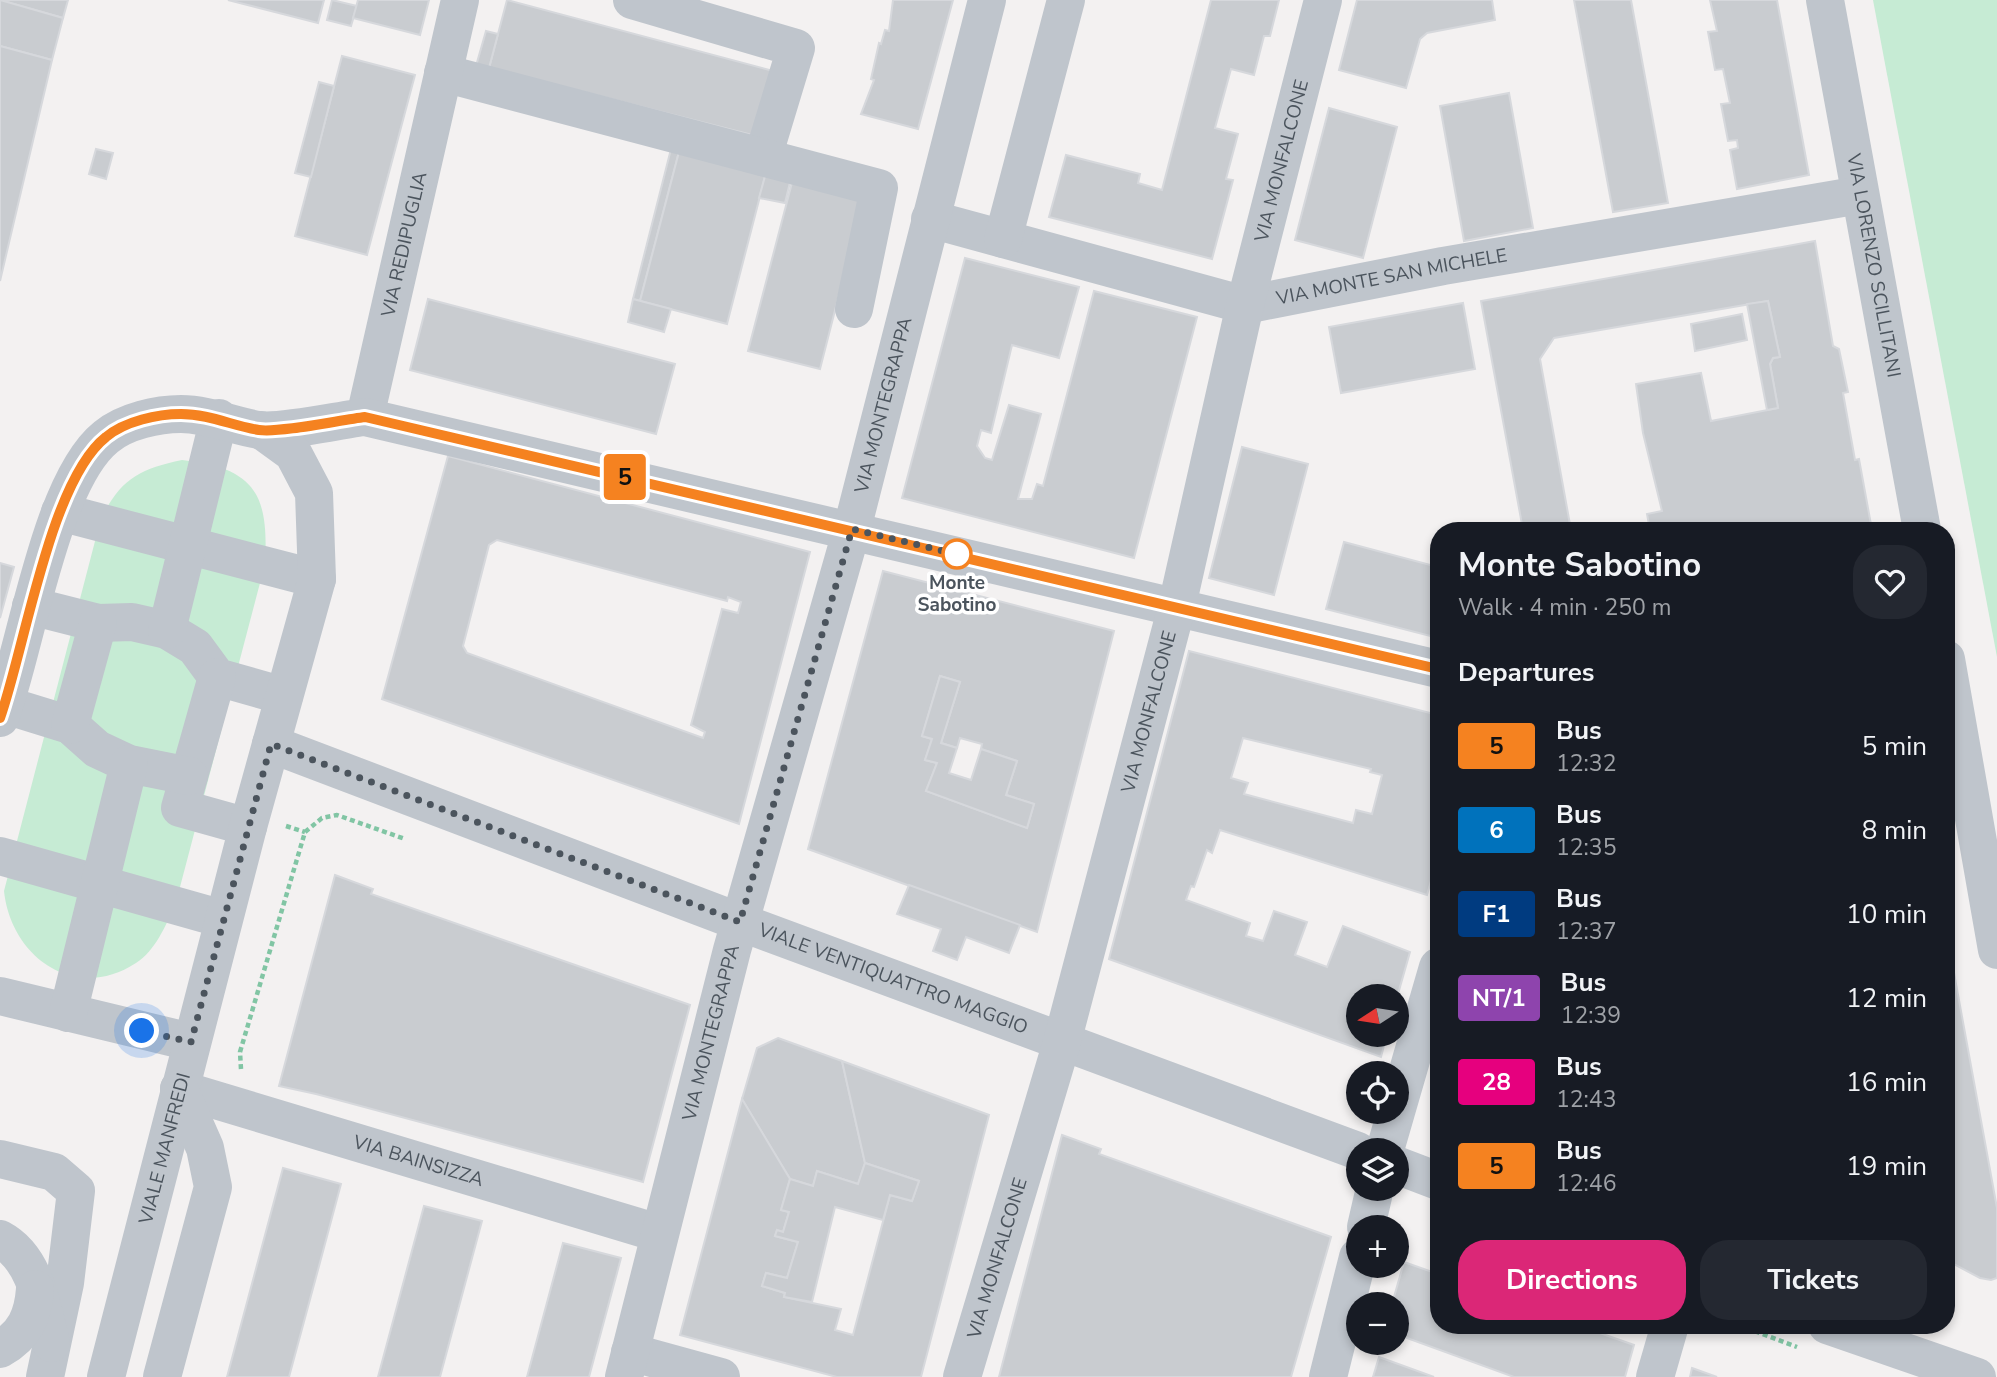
<!DOCTYPE html>
<meta charset="utf-8">
<style>
body{margin:0;font-family:"Nunito Sans",sans-serif;background:#242831;color:#f1f3f6;height:100vh;display:flex;flex-direction:column;font-size:26px;white-space:nowrap}
*{box-sizing:border-box;margin:0}
p{font-size:23px;color:#9ea1a6}
.icon{flex:none;width:38px;height:38px;fill:none;stroke:currentColor;stroke-width:2;stroke-linecap:round;stroke-linejoin:round}
.map{position:relative;flex:1;overflow:hidden}
.side{position:absolute;left:1430px;top:522px;width:525px;height:812px;display:flex;flex-direction:column;background:#171b24;border-radius:28px;box-shadow:0 4px 10px #0003}
.side>*{flex:none}
.badge{padding:0 14px;border-radius:5px;font-size:24px;line-height:46px}
.needle{width:46px;rotate:258deg}
.controls{position:absolute;left:1346px;top:984px;display:grid;gap:14px}
.controls a{display:grid;place-items:center;width:63px;height:63px;border-radius:50%;background:#171b24;box-shadow:0 4px 10px #0003;font-size:35px}
.you{position:absolute;width:35px;height:35px;margin:-18px;border:5px solid #fff;border-radius:50%;background:#1a73e8;box-shadow:0 0 0 10px #1a73e833}
.map>.badge{position:absolute;translate:-50% -50%;box-shadow:0 0 0 4px #fff}
h2{padding:0 28px;font-size:26px;line-height:63px}
.round{display:grid;place-items:center;flex:none;width:74px;height:74px;border-radius:28px;background:#242831}
.headline{display:flex;align-items:center;justify-content:space-between;height:119px;padding:0 28px}
h1{font-size:33px;font-weight:700;line-height:52px}
.button{display:flex;gap:14px;margin-top:auto;padding:14px 28px}
.button a{flex:1;height:80px;border-radius:28px;background:#db2777;color:#fff;font-size:28px;font-weight:700;line-height:80px;text-align:center}
.button a+a{background:#242831;color:#f1f3f6}
ul{padding:0;list-style:none}
li{display:flex;align-items:center;gap:21px;height:84px;padding:0 28px}
li div{flex:1}
li b{display:block;font-size:26px}
li em{font-style:normal}
li .badge{min-width:77px;font-weight:700;text-align:center}
.map>svg:first-child{display:block}
.green{fill:#c6ebd4}
.building{fill:#c9ccd0;stroke:#d6d8dc;stroke-width:2;fill-rule:evenodd}
.lines{fill:none;stroke-linecap:round;stroke-linejoin:round}
.path{stroke:#81c5a4;stroke-width:4.5;stroke-dasharray:5 3.5;stroke-linecap:butt}
.minor{stroke:#bfc5cc;stroke-width:38}
.line-casing{stroke:#fff;stroke-width:16}
.line{stroke:#f58220;stroke-width:10}
.walk{stroke:#4b545d;stroke-width:7;stroke-dasharray:0 12.6}
.stop-dot{fill:#fff;stroke:#f58220;stroke-width:3.5}
.labels{text-anchor:middle;dominant-baseline:central;stroke-width:7;stroke-linejoin:round;paint-order:stroke}
.street-label{font-size:19px;fill:#4b545d;stroke:#fff}
.stop-label{font-size:19px;font-weight:bold;fill:#4b545d;stroke:#fff}
</style>
<div class="map">
<svg width="1997" height="1377" viewBox="0 0 1997 1377">
<rect width="100%" height="100%" fill="#f3f1f1"/>
<g class="green">
<polygon points="1873,0 1997,0 1997,657"/>
<path d="M182,460c73,8 87,34 83,104l-90,342c-10,20 -19,44 -39,57 -61,40 -125,-6 -132,-72l96,-369c18,-41 38,-53 82,-62z"/>
</g>
<g class="building">
<polygon points="0,0 68,0 63,18"/>
<polygon points="0,0 63,18 52,60 0,46"/>
<polygon points="228,0 324,0 318,23"/>
<polygon points="332,0 357,6 351,26 327,20"/>
<polygon points="358,0 429,0 420,35 353,18"/>
<polygon points="507,0 777,72 760,137 489,68"/>
<polygon points="893,0 953,0 918,129 861,114 874,80 871,79 879,43 881,44 885,30 889,31"/>
<polygon points="1211,0 1279,0 1270,36 1264,36 1254,75 1231,69 1215,128 1238,134 1226,179 1233,180 1212,259 1049,217 1066,155 1140,174 1138,183 1162,190"/>
<polygon points="1357,0 1492,0 1495,20 1427,33 1420,39 1406,88 1339,70"/>
<polygon points="1574,0 1631,0 1668,203 1613,212"/>
<polygon points="1710,0 1777,0 1809,175 1737,189 1730,150 1738,148 1737,140 1728,141 1721,104 1730,103 1723,69 1715,70 1708,32 1717,31"/>
<polygon points="486,31 498,34 489,68 476,66"/>
<polygon points="0,46 52,60 0,281"/>
<polygon points="342,56 415,75 367,255 295,236"/>
<polygon points="319,82 334,86 311,177 295,173"/>
<polygon points="1509,93 1533,228 1464,241 1440,106"/>
<polygon points="1329,108 1397,127 1363,258 1295,240"/>
<polygon points="672,145 680,148 640,301 633,299"/>
<polygon points="680,148 767,169 727,324 640,301"/>
<polygon points="96,149 113,153 106,179 89,174"/>
<polygon points="767,169 792,174 785,203 759,198"/>
<polygon points="794,175 865,193 820,369 748,351"/>
<polygon points="1815,241 1833,346 1839,349 1848,392 1843,393 1855,460 1859,459 1872,530 1650,530 1647,514 1662,511 1643,433 1636,384 1701,373 1711,421 1778,408 1770,364 1773,358 1780,357 1768,301 1554,338 1540,359 1571,530 1523,530 1481,301"/>
<polygon points="965,258 1079,287 1059,358 1012,345 991,433 981,430 977,446 985,458 992,460 1009,405 1041,414 1018,499 1032,499 1037,484 1043,486 1094,291 1197,317 1134,558 902,498"/>
<polygon points="428,299 675,364 656,434 410,370"/>
<polygon points="633,299 671,309 664,332 628,322"/>
<polygon points="1768,301 1780,357 1773,358 1770,364 1778,408 1767,410 1747,304"/>
<polygon points="1463,303 1475,369 1341,393 1329,327"/>
<polygon points="1742,314 1747,340 1695,351 1691,324"/>
<polygon points="1242,447 1308,464 1274,595 1209,578"/>
<path d="M448,456l362,96 -71,272 -357,-125zM497,540l230,61 1,-4 13,5 -3,11 -16,-4 -31,116 14,7 -2,6 -236,-85 -4,-7 26,-101z"/>
<polygon points="1344,542 1438,567 1438,638 1326,609"/>
<polygon points="0,563 14,567 0,618"/>
<path d="M883,571l231,60 -77,301 -229,-83zM940,676l20,6 -19,61 16,5 3,-10 22,6 -1,5 36,12 -11,34 28,9 -7,24 -101,-37 11,-28 -12,-3 7,-21 -10,-3z"/>
<path d="M1189,651l249,64v141l-11,39 -207,-65 -8,23 -5,-3 -13,37 -3,-1 -5,14 64,23 -4,13 17,5 11,-30 33,11 -12,33 32,12 16,-41 67,26 -14,49v-5h-38v38h29l-6,23 -272,-98zM1243,738l128,31 -1,3 12,3 -10,39 -16,-4 -3,13 -109,-29 4,-11 -17,-5z"/>
<polygon points="940,676 960,682 941,743 957,748 949,773 971,780 981,749 1017,761 1006,795 1034,804 1027,828 926,791 937,763 925,760 932,739 922,736"/>
<polygon points="335,875 373,889 371,894 690,1005 643,1182 316,1094 279,1086"/>
<polygon points="909,885 1020,925 1009,953 966,937 957,960 933,951 941,929 897,914"/>
<polygon points="1946,929 1997,1208 1997,1278 1991,1280 1980,1278 1946,1260"/>
<polygon points="778,1038 842,1061 865,1163 858,1184 817,1171 813,1186 790,1179 742,1099 757,1048"/>
<polygon points="842,1061 989,1115 921,1377 837,1377 680,1335 742,1099 790,1179 781,1210 789,1212 783,1232 777,1230 775,1236 798,1242 787,1278 766,1273 762,1286 785,1293 784,1297 841,1309 835,1330 853,1335 890,1195 912,1201 919,1181 865,1163"/>
<polygon points="1062,1135 1101,1149 1099,1154 1331,1237 1291,1377 999,1377"/>
<polygon points="865,1163 919,1181 912,1201 890,1195 883,1220 835,1207 812,1302 784,1297 785,1293 762,1286 766,1273 787,1278 798,1242 775,1236 777,1230 783,1232 789,1212 781,1210 790,1179 813,1186 817,1171 858,1184"/>
<polygon points="283,1168 341,1184 322,1255 289,1377 227,1377"/>
<polygon points="424,1206 482,1221 440,1377 378,1377"/>
<polygon points="563,1243 621,1258 589,1377 527,1377"/>
<polygon points="1404,1262 1438,1274 1438,1325 1577,1325 1634,1345 1625,1377 1514,1377 1396,1334 1396,1304 1392,1304"/>
<polygon points="1379,1357 1434,1377 1373,1377"/>
<polygon points="1692,1368 1717,1377 1690,1377"/>
</g>
<g class="lines">
<g class="path">
<polyline points="286,826 305,832"/>
<polyline points="241,1069 240,1052 305,832 322,818 337,815 405,839"/>
<polyline points="1739,1325 1797,1347"/>
</g>
<g class="minor">
<polyline points="632,0 796,48 763,157"/>
<path id="s1" d="M1825,0l97,530"/>
<polyline points="443,73 879,188 854,309"/>
<path id="s2" d="M930,219l315,86 198,-39 417,-71"/>
<polyline points="1003,239 1066,0"/>
<path id="s3" d="M365,417l95,-417"/>
<polyline points="60,512 317,579"/>
<polyline points="31,606 98,623 132,622 167,630 195,647 217,677 284,696"/>
<polyline points="167,630 219,418"/>
<polyline points="1946,659 1997,950"/>
<polyline points="217,677 180,808 248,827"/>
<polyline points="5,705 70,725 97,749 129,764 189,776"/>
<path d="M0,718c26,-70 50,-236 106,-281 19,-16 52,-23 75,-23 28,0 52,12 78,16 22,3 81,-10 106,-13l1073,252"/>
<polyline points="70,725 98,623"/>
<path id="s4" d="M271,744l469,178 618,229"/>
<polyline points="0,856 223,919"/>
<polyline points="0,996 191,1042"/>
<polyline points="68,1013 129,764"/>
<path id="s5" d="M179,1089l479,144"/>
<polyline points="1385,1150 1438,967"/>
<polyline points="0,1159 54,1172 76,1191 65,1283 45,1377"/>
<polyline points="1396,1165 1438,1181"/>
<polyline points="1366,1227 1375,1188"/>
<path d="M0,1239c36,19 42,68 51,104"/>
<polyline points="1827,1325 1977,1377"/>
<path d="M0,1349c25,-14 33,-33 35,-60"/>
<polyline points="630,1352 721,1377"/>
<path id="s6" d="M106,1377l142,-550 69,-248 -3,-86 -21,-40 -32,-23"/>
<polyline points="162,1377 213,1187 205,1148 179,1089"/>
<path id="s7" d="M624,1377l108,-427 120,-421 135,-529"/>
<path id="s8" d="M962,1377l100,-335 115,-436 68,-301 78,-305"/>
<polyline points="1328,1377 1358,1257"/>
<polyline points="1655,1377 1670,1325"/>
</g>
</g>
<g class="lines">
<g class="line-casing">
<path id="line" d="M0,718c25,-70 50,-237 106,-281 19,-16 52,-23 75,-23 28,0 52,12 78,16 22,3 81,-10 106,-13l1073,252"/>
</g>
<use href="#line" class="line"/>
<polyline class="walk" points="142,1031 191,1042 271,744 740,922 852,529 960,555 957,554"/>
</g>
<circle class="stop-dot" cx="957" cy="554" r="14"/>
<g class="labels">
<g class="street-label">
<text stroke="none"><textPath href="#s8" startOffset="1258">VIA MONFALCONE</textPath></text>
<text stroke="none"><textPath href="#s3" startOffset="177">VIA REDIPUGLIA</textPath></text>
<text stroke="none"><textPath href="#s1" startOffset="270">VIA LORENZO SCILLITANI</textPath></text>
<text stroke="none"><textPath href="#s2" startOffset="476">VIA MONTE SAN MICHELE</textPath></text>
<text stroke="none"><textPath href="#s7" startOffset="1006">VIA MONTEGRAPPA</textPath></text>
<text stroke="none"><textPath href="#s8" startOffset="691">VIA MONFALCONE</textPath></text>
<text stroke="none"><textPath href="#s4" startOffset="665">VIALE VENTIQUATTRO MAGGIO</textPath></text>
<text stroke="none"><textPath href="#s7" startOffset="355">VIA MONTEGRAPPA</textPath></text>
<text stroke="none"><textPath href="#s5" startOffset="250">VIA BAINSIZZA</textPath></text>
<text stroke="none"><textPath href="#s6" startOffset="236">VIALE MANFREDI</textPath></text>
<text stroke="none"><textPath href="#s8" startOffset="124">VIA MONFALCONE</textPath></text>
</g>
<g class="stop-label">
<text x="957" y="583">Monte<tspan x="957" dy="22">Sabotino</tspan></text>
</g>
</g>
</svg>
<div class="controls">
<a><svg class="needle" viewBox="-14 -14 28 28"><path d="M0-13l5 13h-10z" fill="#e53935"/><path d="M0 13l5-13h-10z" fill="#9ea1a6"/></svg></a>
<a><svg class="icon" aria-label="locate" viewBox="0 0 24 24"><circle cx="12" cy="12" r="6"/><path d="M12 2v4M12 18v4M2 12h4M18 12h4"/></svg></a>
<a><svg class="icon" aria-label="layers" viewBox="0 0 24 24"><path d="M12 4l9 5-9 5-9-5zM3 14l9 5 9-5"/></svg></a>
<a>+</a>
<a>−</a>
</div>
<div class="you" style="left:142px;top:1031px"></div>
<b class="badge" style="left:625px;top:477px;background:#f58220;color:#111">5</b>
<section class="side">
<div class="headline"><div><h1>Monte Sabotino</h1><p>Walk · 4 min · 250 m</p></div><a class="round"><svg class="icon" aria-label="heart" viewBox="0 0 24 24"><path d="M12 20l-8-8c-3-5 5-10 8-4 3-6 11-1 8 4z"/></svg></a></div>
<h2>Departures</h2>
<ul>
<li><span class="badge" style="background:#f58220;color:#111">5</span><div><b>Bus</b><p>12:32</p></div><em>5 min</em></li>
<li><span class="badge" style="background:#0072bc;color:#fff">6</span><div><b>Bus</b><p>12:35</p></div><em>8 min</em></li>
<li><span class="badge" style="background:#003b80;color:#fff">F1</span><div><b>Bus</b><p>12:37</p></div><em>10 min</em></li>
<li><span class="badge" style="background:#8e44ad;color:#fff">NT/1</span><div><b>Bus</b><p>12:39</p></div><em>12 min</em></li>
<li><span class="badge" style="background:#e6007e;color:#fff">28</span><div><b>Bus</b><p>12:43</p></div><em>16 min</em></li>
<li><span class="badge" style="background:#f58220;color:#111">5</span><div><b>Bus</b><p>12:46</p></div><em>19 min</em></li>
</ul>
<div class="button"><a>Directions</a><a>Tickets</a></div>
</section>
</div>
